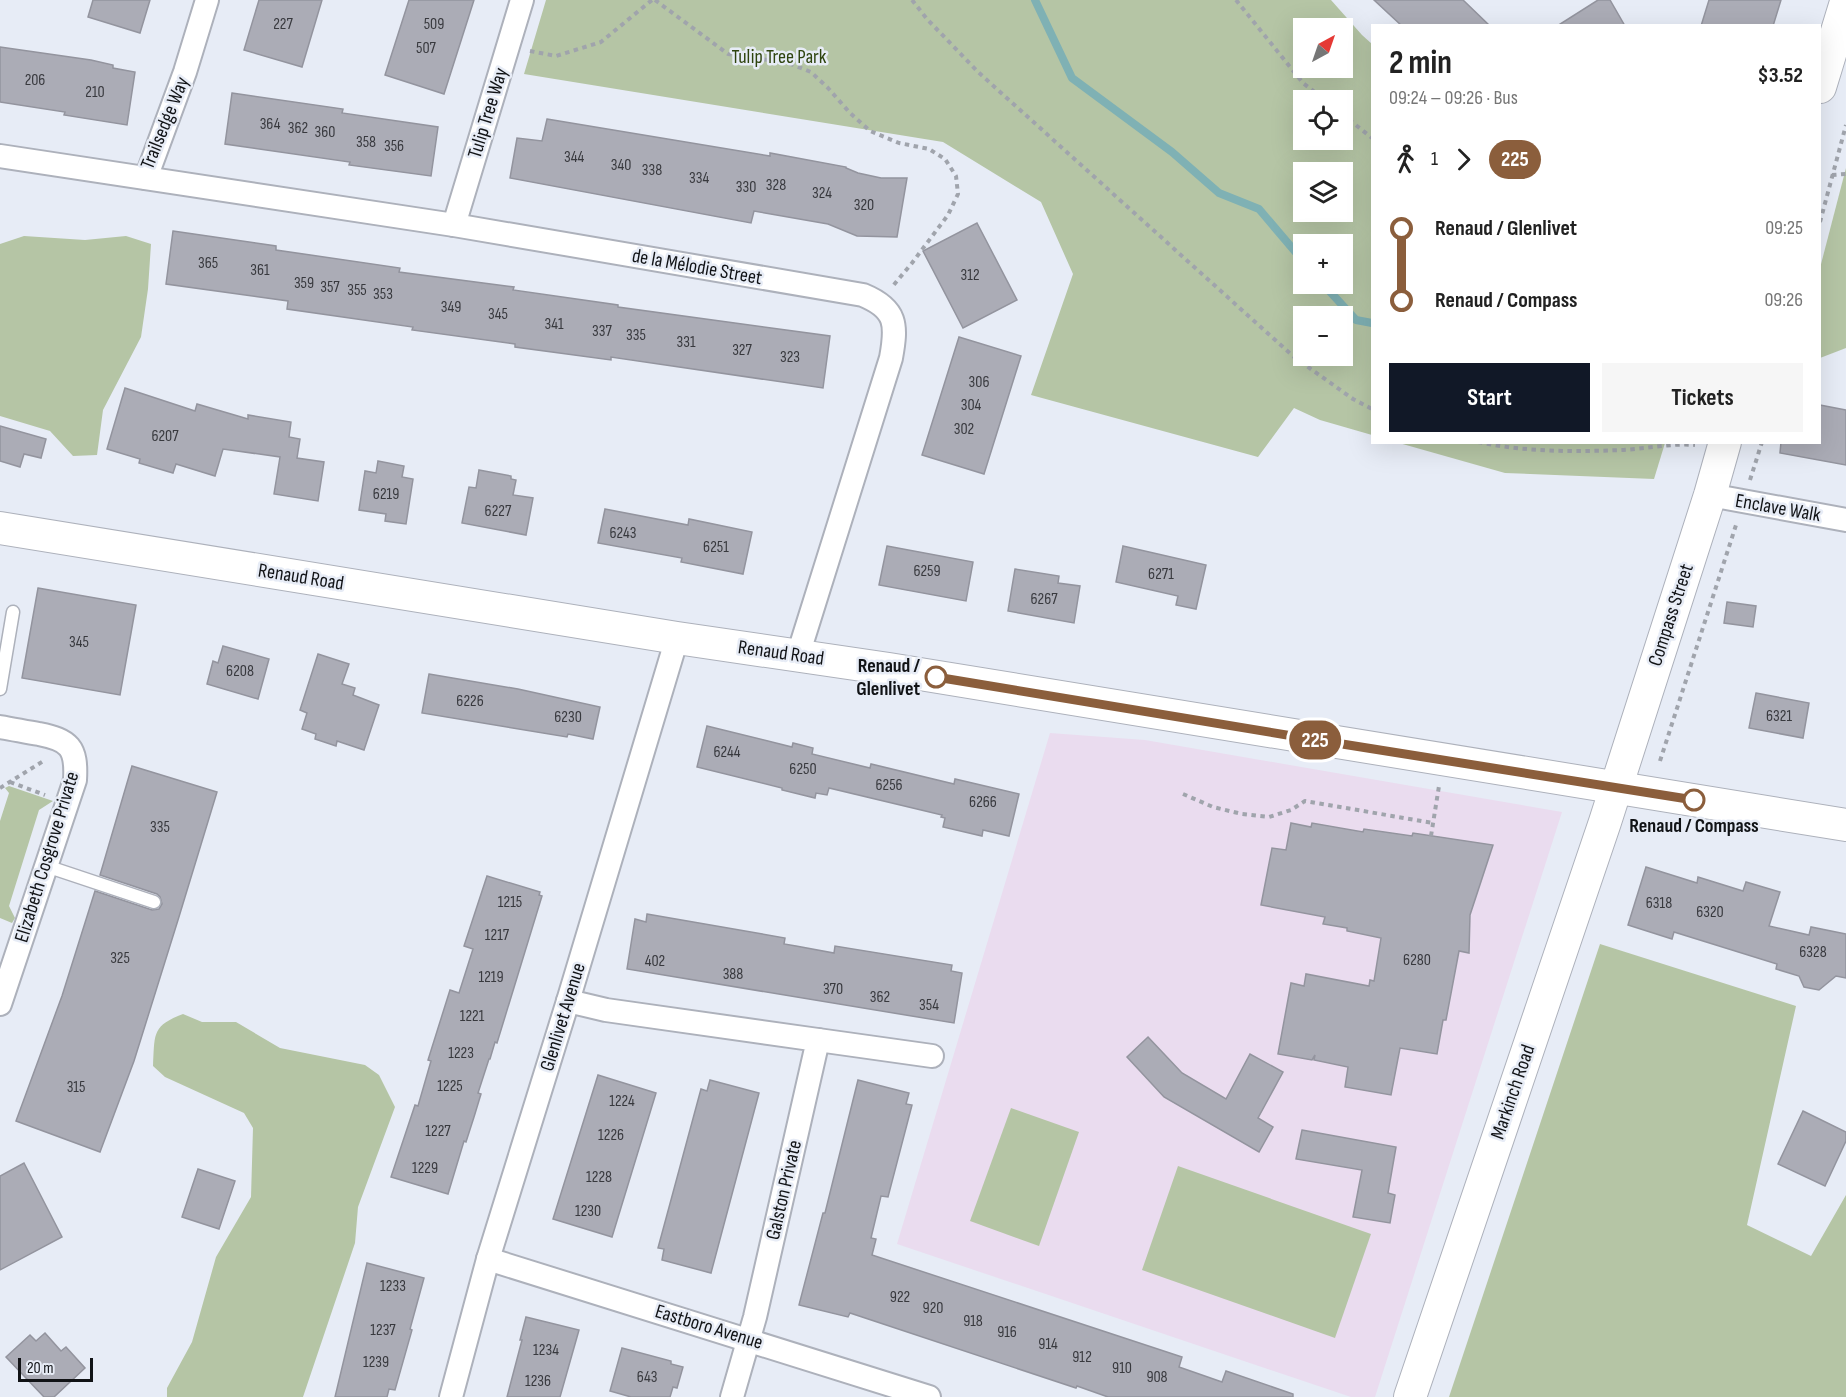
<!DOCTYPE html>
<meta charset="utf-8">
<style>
body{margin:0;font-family:"Sofia Sans Condensed",sans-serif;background:#f6f6f6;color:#222;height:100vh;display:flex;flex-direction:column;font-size:22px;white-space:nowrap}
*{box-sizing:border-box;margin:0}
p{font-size:20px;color:#767676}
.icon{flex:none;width:33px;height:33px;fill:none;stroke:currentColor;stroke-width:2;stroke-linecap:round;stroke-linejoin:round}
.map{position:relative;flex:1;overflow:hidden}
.details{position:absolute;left:1371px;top:24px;width:450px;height:420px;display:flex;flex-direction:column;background:#fff;border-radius:0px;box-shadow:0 6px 24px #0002}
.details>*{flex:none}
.badge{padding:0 12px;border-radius:20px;font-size:21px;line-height:39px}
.needle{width:39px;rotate:40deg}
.fabs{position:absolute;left:1293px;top:18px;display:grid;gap:12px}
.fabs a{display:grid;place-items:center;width:60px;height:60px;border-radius:0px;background:#fff;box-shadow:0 6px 24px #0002;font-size:30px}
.scale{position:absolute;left:18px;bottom:15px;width:75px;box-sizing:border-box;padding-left:6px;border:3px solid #111316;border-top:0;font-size:16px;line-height:21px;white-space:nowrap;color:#111316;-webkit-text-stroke:4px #e7ecf6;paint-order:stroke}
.map>.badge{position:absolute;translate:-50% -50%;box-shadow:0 0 0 3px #fff}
.legs{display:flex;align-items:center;gap:9px;height:66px;padding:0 18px;font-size:20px}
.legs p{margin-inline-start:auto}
.headline{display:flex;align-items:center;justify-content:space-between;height:102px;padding:0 18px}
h1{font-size:33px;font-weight:700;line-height:45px}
.button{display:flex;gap:12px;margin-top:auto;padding:12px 18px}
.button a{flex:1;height:69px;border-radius:0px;background:#111827;color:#fff;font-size:24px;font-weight:700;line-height:69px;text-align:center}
.button a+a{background:#f6f6f6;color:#222}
ul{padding:0 18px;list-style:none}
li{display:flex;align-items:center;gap:21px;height:72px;font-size:22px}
li i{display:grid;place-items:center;width:9px;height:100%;margin:0 8px;background:currentColor}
li i::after{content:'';width:15px;height:15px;margin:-8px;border:4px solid;border-radius:50%;background:#fff}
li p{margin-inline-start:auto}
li:first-child i{background:linear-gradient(#0000 50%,currentColor 0)}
li:last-child i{background:linear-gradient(currentColor 50%,#0000 0)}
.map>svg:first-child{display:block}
.education{fill:#eadcef}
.green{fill:#b5c5a5;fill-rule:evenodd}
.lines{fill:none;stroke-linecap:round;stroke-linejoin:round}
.stream{stroke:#7fb1b4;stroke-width:8}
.building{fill:#abacb6;stroke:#93949e;stroke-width:1.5}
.lane-casing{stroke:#adb1bb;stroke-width:15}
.street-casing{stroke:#adb1bb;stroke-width:26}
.secondary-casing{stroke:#adb1bb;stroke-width:34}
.path{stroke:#a0a4ac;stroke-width:4;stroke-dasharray:4.5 4.5;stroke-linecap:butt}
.lane{stroke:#fff;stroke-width:12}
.street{stroke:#fff;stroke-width:22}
.secondary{stroke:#fff;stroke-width:32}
.line-1-casing{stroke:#fff;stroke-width:14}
.line-1{stroke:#8b5e3c;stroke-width:9}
.stop-1-dot{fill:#fff;stroke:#8b5e3c;stroke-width:3}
.labels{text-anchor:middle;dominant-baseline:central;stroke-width:5;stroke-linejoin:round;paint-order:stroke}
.number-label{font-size:16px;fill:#38393e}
.park-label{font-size:20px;fill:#2e440e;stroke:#e7ecf6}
.street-label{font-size:20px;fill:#111316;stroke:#e7ecf6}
.stop-label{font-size:20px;font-weight:bold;fill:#111316;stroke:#e7ecf6;text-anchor:end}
</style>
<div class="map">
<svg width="1846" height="1397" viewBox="0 0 1846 1397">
<rect width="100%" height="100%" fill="#e7ecf6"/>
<polygon class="education" points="1050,733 1145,740 1562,812 1375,1397 1351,1397 897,1244"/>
<g class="green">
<path d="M546,0h785l31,35 10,9v391l-52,-15 -26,-12 -36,49 -227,-62 42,-121 -32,-72 -98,-60 -419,-68zM1304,28h38v40h-38zM1304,100h38v40h-38zM1304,172h38v40h-38zM1304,244h38v40h-38zM1304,316h38v40h-38z"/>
<polygon points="1846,168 1846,348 1820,358 1820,268"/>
<polygon points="24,236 85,240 126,236 151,244 148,289 141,337 103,410 97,455 73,456 50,431 0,416 0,244"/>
<polygon points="1399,443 1665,443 1654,479 1505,473"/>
<polygon points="9,786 53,801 39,810 9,906 15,918 12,923 0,918 0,821 9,793 5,788"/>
<polygon points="1600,944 1796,1006 1747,1225 1811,1256 1846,1195 1846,1397 1449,1397"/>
<path d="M183,1014l19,8h34l44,26 85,17 14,10 16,32 -37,100 -3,36 -52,154h-136v-9l25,-46 24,-85 35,-60 2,-69 -9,-15 -79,-36 -12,-11c2,-31 -2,-40 30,-52z"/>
<polygon points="1011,1108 1079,1132 1039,1246 970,1221"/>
<polygon points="1178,1166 1371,1234 1335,1338 1142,1270"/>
</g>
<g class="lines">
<g class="stream">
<polyline points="1035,0 1072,78 1172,152 1219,193 1259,209 1304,262"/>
<polyline points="1323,284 1356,320 1372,323"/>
</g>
</g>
<g class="building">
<polygon points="93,0 150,0 140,33 88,17"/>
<polygon points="259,0 322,0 302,67 244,50"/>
<polygon points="409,0 474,0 444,94 385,75"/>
<polygon points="1374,0 1463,0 1490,26 1402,26"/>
<polygon points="1598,0 1610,0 1625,26 1557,26"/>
<polygon points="1709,0 1781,0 1773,26 1701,26"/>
<polygon points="0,47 91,60 113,65 113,68 135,72 127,125 64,115 65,112 0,102"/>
<polygon points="232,93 343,109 342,113 438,127 431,176 349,165 350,162 225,144"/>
<polygon points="547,119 770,156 770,153 846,167 846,168 858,173 881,178 907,178 897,237 857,236 828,224 754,211 751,223 510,178 517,138 542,141"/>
<polygon points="977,223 1017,300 963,328 923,251"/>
<polygon points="173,231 276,246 276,250 400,268 399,272 514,287 513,290 618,305 618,307 830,336 823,388 611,357 611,360 515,347 515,344 412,330 413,327 287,309 288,301 166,284"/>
<polygon points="959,337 1021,356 984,474 922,455"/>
<polygon points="125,388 195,411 197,404 248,419 248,415 291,422 289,437 300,439 297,458 324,462 318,501 274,494 280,457 223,449 215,476 176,464 173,473 139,463 140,459 107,449"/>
<polygon points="1820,405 1846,410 1846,465 1780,453 1781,442 1820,442"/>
<polygon points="0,426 46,439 41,458 24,454 20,467 0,461"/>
<polygon points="378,461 404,466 402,477 413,479 406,524 385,521 386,514 359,510 365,471 376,473"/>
<polygon points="479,470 511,476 511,479 516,480 513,495 533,498 526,535 462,523 469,487 476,488"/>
<polygon points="605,509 688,525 689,519 752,532 743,574 681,562 682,558 598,543"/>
<polygon points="887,546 973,562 966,601 879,585"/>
<polygon points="1123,546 1206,565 1196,609 1176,605 1178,596 1116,582"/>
<polygon points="1015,569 1059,576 1058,583 1080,586 1074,623 1008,611"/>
<polygon points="38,588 136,605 120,695 22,678"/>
<polygon points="1727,602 1756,606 1753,627 1724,623"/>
<polygon points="223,646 269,659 258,699 207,684 213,661 218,663"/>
<polygon points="318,654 349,664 342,684 355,688 353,695 379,705 364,750 337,741 336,746 315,739 316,734 302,729 307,713 300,710"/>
<polygon points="429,674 518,689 600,707 593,739 568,734 567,737 422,713"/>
<polygon points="1756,693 1809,703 1803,738 1749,728"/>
<polygon points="707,726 792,747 793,743 813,748 812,754 870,768 871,764 954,784 955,779 1019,794 1009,836 983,830 982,836 943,827 945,818 941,817 942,815 829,788 827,795 816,793 815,798 782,790 782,788 697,767"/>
<polygon points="132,766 217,792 178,920 134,1061 100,1152 16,1121 62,996 95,891 152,910 159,909 162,904 160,897 157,894 100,875"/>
<polygon points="1291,823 1311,827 1312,823 1363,832 1364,829 1412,836 1413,833 1493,845 1470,915 1469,953 1459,951 1446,1020 1443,1020 1437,1054 1400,1048 1391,1095 1345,1087 1348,1067 1314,1060 1315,1055 1312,1060 1278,1054 1291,983 1304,986 1306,974 1369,986 1370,980 1374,981 1381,938 1347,931 1347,928 1323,924 1325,917 1261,905 1272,848 1286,850"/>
<polygon points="1646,867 1697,883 1698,877 1743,891 1746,882 1780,892 1769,926 1809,935 1811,927 1846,934 1846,978 1836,976 1819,990 1804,987 1799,976 1776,969 1777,964 1674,932 1672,939 1628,925"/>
<polygon points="487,876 540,892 539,895 542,896 497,1043 495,1042 490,1059 489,1059 478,1093 481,1094 474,1117 466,1142 464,1141 448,1194 391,1177 415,1105 418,1106 431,1061 428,1060 450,990 459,993 473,949 464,946"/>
<polygon points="647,914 785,938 784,944 796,946 834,953 835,946 952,965 951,971 962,973 954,1023 627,969 635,919 646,922"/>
<polygon points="1148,1037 1182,1073 1226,1099 1250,1054 1283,1072 1258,1118 1273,1127 1259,1152 1164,1097 1127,1057"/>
<polygon points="598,1075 656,1093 612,1237 553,1219"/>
<polygon points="710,1080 759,1093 711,1273 662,1260 664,1249 658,1248 701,1089 707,1091"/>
<polygon points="858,1080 909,1093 906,1104 912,1105 888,1197 881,1196 871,1238 876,1239 872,1255 1182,1357 1179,1367 1222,1382 1226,1371 1293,1394 1293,1397 1108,1397 1077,1386 1076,1388 850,1313 848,1317 799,1305 823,1213 825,1213"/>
<polygon points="1803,1111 1846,1132 1846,1141 1825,1186 1778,1164"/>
<polygon points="1302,1130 1396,1147 1388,1193 1395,1195 1390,1223 1353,1217 1362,1170 1296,1159"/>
<polygon points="24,1163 62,1237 0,1270 0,1176"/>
<polygon points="198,1169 235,1181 219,1229 182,1217"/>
<polygon points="367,1263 424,1278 410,1329 412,1330 395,1390 389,1389 387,1397 335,1397"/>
<polygon points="526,1317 579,1330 560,1397 507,1397 522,1340 520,1340"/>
<polygon points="45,1333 61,1351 66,1347 85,1368 54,1397 44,1397 6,1357 30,1335 36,1341"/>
<polygon points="622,1348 671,1361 671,1364 683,1367 677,1388 673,1387 670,1397 631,1397 610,1391"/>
</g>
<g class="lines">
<g class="lane-casing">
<g id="lane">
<polyline points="0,689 13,612"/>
<polyline points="46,866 154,902"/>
</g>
</g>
<g class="street-casing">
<g id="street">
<path d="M0,156l454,69 409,70c34,14 34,30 28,63l-93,297"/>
<polyline points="146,178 185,72 207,0"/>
<polyline points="454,225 522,0"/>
<polyline points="1710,495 1846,520"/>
<path d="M0,727c13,2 26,5 39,7 30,6 38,13 36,46l-75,224"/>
<polyline points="568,1001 606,1010 818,1040 755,1317 732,1397"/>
<polyline points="818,1040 932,1056"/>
<polyline points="488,1259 929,1397"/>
<polyline points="451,1397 488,1259 568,1001 677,638"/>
</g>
</g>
<g class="secondary-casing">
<g id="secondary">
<polyline points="1820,87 1846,2"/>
<polyline points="0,528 677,638 889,669 1846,825"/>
<polyline points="1410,1397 1605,822 1710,495 1725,442"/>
</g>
</g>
<g class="path">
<polyline points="655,0 728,54 788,63 811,72 828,88 850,113 870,131 899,143 929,149 945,159 956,176 958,194 948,215 912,263 892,287"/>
<polyline points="912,0 927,19 978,72 1294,357 1353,399 1372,409"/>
<polyline points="1236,0 1303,83 1325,100"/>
<polyline points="530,51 556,56 601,42 652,0"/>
<polyline points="1342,114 1372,138"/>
<polyline points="1832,175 1846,174"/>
<polyline points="1820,222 1846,125"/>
<path d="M1478,442c47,10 95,10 143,8 24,-1 50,-7 74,-5"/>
<polyline points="1750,480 1762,442"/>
<polyline points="1660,761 1737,522"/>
<polyline points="10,782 45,795"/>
<polyline points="0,788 45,760"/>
<polyline points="1183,794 1213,807 1242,814 1269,817 1291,810 1305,801 1433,823"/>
<polyline points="1431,836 1439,786"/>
</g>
<use href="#lane" class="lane"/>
<use href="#street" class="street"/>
<use href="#secondary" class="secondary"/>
</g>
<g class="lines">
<g class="line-1-casing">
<polyline id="line-1" points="936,677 1317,740 1694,800"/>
</g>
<use href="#line-1" class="line-1"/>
</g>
<g class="stop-1-dot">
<circle cx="936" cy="677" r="10"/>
<circle cx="1694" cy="800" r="10"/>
</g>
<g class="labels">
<g class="number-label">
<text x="283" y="24">227</text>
<text x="434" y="24">509</text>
<text x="426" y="48">507</text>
<text x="35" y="80">206</text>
<text x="95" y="92">210</text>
<text x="270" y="124">364</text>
<text x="298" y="128">362</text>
<text x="325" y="132">360</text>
<text x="366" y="142">358</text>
<text x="394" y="146">356</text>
<text x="574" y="157">344</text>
<text x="621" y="165">340</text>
<text x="652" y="170">338</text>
<text x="699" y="178">334</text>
<text x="776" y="185">328</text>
<text x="746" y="187">330</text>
<text x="822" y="193">324</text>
<text x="864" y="205">320</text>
<text x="208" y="263">365</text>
<text x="260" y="270">361</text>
<text x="970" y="275">312</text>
<text x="304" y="283">359</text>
<text x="330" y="287">357</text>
<text x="357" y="290">355</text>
<text x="383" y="294">353</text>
<text x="451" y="307">349</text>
<text x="498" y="314">345</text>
<text x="554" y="324">341</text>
<text x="602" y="331">337</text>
<text x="636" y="335">335</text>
<text x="686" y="342">331</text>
<text x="742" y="350">327</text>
<text x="790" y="357">323</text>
<text x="979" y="382">306</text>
<text x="971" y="405">304</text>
<text x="964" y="429">302</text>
<text x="165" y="436">6207</text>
<text x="386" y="494">6219</text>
<text x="498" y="511">6227</text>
<text x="623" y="533">6243</text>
<text x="716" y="547">6251</text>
<text x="927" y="571">6259</text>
<text x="1161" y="574">6271</text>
<text x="1044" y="599">6267</text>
<text x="79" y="642">345</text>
<text x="240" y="671">6208</text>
<text x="470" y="701">6226</text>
<text x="1779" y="716">6321</text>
<text x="568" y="717">6230</text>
<text x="727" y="752">6244</text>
<text x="803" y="769">6250</text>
<text x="889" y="785">6256</text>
<text x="983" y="802">6266</text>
<text x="160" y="827">335</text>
<text x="510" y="902">1215</text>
<text x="1659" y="903">6318</text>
<text x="1710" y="912">6320</text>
<text x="497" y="935">1217</text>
<text x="1813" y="952">6328</text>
<text x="120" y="958">325</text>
<text x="1417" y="960">6280</text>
<text x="655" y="961">402</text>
<text x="733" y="974">388</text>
<text x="491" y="977">1219</text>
<text x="833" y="989">370</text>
<text x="880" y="997">362</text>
<text x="929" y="1005">354</text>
<text x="472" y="1016">1221</text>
<text x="461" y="1053">1223</text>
<text x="450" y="1086">1225</text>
<text x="76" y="1087">315</text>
<text x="622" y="1101">1224</text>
<text x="438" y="1131">1227</text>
<text x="611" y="1135">1226</text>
<text x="425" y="1168">1229</text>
<text x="599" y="1177">1228</text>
<text x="588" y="1211">1230</text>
<text x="393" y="1286">1233</text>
<text x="900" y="1297">922</text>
<text x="933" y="1308">920</text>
<text x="973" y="1321">918</text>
<text x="383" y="1330">1237</text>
<text x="1007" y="1332">916</text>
<text x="1048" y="1344">914</text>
<text x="546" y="1350">1234</text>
<text x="1082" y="1357">912</text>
<text x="376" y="1362">1239</text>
<text x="1122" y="1368">910</text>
<text x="647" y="1377">643</text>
<text x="1157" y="1377">908</text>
<text x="538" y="1381">1236</text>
</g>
<g class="park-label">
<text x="779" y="57">Tulip Tree Park</text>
</g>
<g class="street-label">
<text transform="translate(488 113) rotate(-73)">Tulip Tree Way</text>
<text transform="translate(165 123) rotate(-68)">Trailsedge Way</text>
<text transform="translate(697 267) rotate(10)">de la Mélodie Street</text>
<text transform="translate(1778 508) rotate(10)">Enclave Walk</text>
<text transform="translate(301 577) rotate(9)">Renaud Road</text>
<text transform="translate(1671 615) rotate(-72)">Compass Street</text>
<text transform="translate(781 653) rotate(8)">Renaud Road</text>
<text transform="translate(47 857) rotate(-73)">Elizabeth Cosgrove Private</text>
<text transform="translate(563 1017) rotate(-73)">Glenlivet Avenue</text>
<text transform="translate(1513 1092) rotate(-71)">Markinch Road</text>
<text transform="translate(784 1190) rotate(-77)">Galston Private</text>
<text transform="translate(709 1327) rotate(17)">Eastboro Avenue</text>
</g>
<g class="stop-label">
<text x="920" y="666">Renaud /<tspan x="920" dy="23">Glenlivet</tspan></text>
<text x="1694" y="826" text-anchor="middle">Renaud / Compass</text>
</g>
</g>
</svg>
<div class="fabs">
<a><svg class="needle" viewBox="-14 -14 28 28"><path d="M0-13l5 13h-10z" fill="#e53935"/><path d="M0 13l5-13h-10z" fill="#767676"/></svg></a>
<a><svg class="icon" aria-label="locate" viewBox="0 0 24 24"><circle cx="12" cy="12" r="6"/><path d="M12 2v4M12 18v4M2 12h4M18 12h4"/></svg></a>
<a><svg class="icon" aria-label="layers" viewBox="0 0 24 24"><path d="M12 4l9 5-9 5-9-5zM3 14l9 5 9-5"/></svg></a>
<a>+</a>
<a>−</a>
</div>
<div class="scale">20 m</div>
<b class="badge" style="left:1315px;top:740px;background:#8b5e3c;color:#fff">225</b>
<section class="details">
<div class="headline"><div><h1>2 min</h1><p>09:24 – 09:26 · Bus</p></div><b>$3.52</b></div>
<div class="legs"><svg class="icon" aria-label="walk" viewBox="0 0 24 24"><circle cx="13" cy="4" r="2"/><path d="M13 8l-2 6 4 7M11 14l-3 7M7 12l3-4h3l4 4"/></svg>1<svg class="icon" aria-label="forward" viewBox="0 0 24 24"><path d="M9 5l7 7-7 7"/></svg><b class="badge" style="background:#8b5e3c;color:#fff">225</b></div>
<ul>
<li><i style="color:#8b5e3c"></i><b>Renaud / Glenlivet</b><p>09:25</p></li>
<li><i style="color:#8b5e3c"></i><b>Renaud / Compass</b><p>09:26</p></li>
</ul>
<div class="button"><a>Start</a><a>Tickets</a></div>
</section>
</div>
